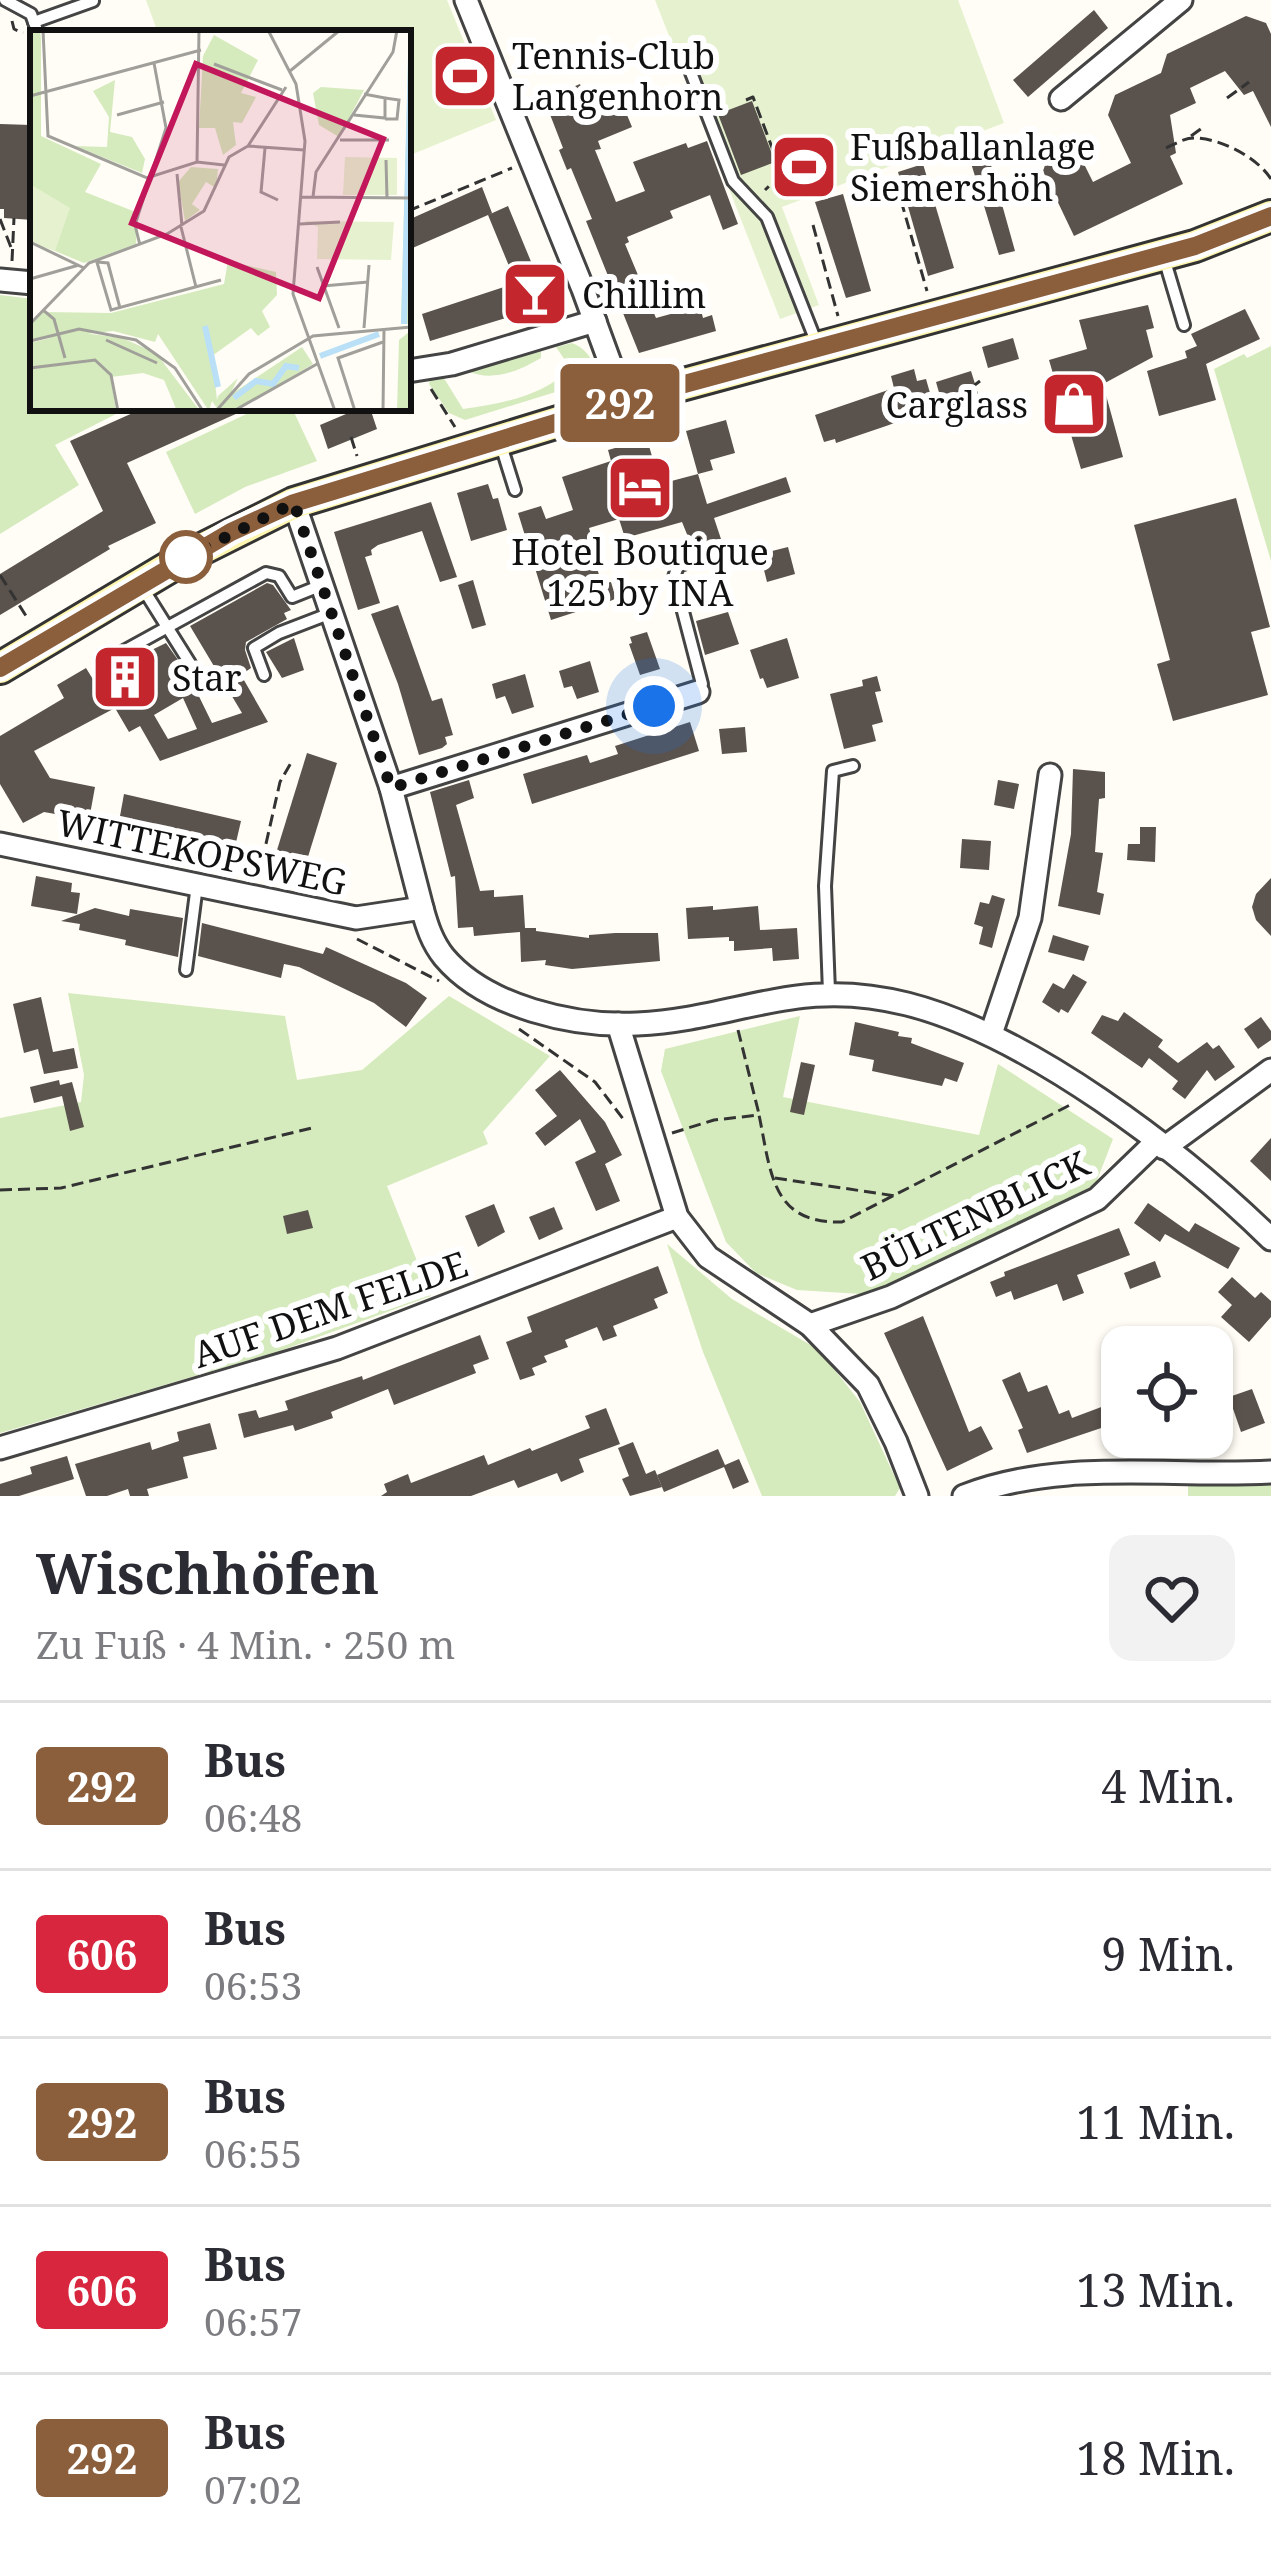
<!DOCTYPE html>
<html lang="de">
<meta charset="utf-8">
<style>
body{margin:0;font-family:"Noto Serif",serif;background:#f2f2f3;color:#2b2b33;height:100vh;display:flex;flex-direction:column;font-size:45px;white-space:nowrap}
*{box-sizing:border-box;margin:0}
p{font-size:39px;color:#7c7c81}
.icon{flex:none;width:66px;height:66px;fill:none;stroke:currentColor;stroke-width:2;stroke-linecap:round;stroke-linejoin:round}
.map{position:relative;height:1496px;overflow:hidden}
.drawer{display:flex;flex-direction:column;background:#fff;flex:1}
.drawer>*{flex:none}
.badge{padding:0 24px;border-radius:9px;font-size:42px;line-height:78px}
.fabs{position:absolute;left:1101px;top:1326px;display:grid;gap:24px}
.fabs a{display:grid;place-items:center;width:132px;height:132px;border-radius:24px;background:#fff;box-shadow:0 3px 9px #0004;font-size:60px}
.you{position:absolute;width:60px;height:60px;margin:-30px;border:9px solid #fff;border-radius:50%;background:#1a73e8;box-shadow:0 0 0 18px #1a73e833}
.map>.badge{position:absolute;translate:-50% -50%;box-shadow:0 0 0 6px #fff}
.round{display:grid;place-items:center;flex:none;width:126px;height:126px;border-radius:24px;background:#f2f2f3}
.overview{display:flex;align-items:center;justify-content:space-between;height:204px;padding:0 36px}
h1{font-size:57px;font-weight:700;line-height:90px}
ul{padding:0;list-style:none}
li{display:flex;align-items:center;gap:36px;height:168px;padding:0 36px;border-top:3px solid #e1e1e2}
li div{flex:1}
li b{display:block;font-size:45px}
li em{font-style:normal}
li .badge{min-width:132px;font-weight:700;text-align:center}
.map>svg:first-child{display:block}
.green{fill:#d5ebbd}
.pitch{fill:#e6f2cf}
.building{fill:#5a524d;fill-rule:evenodd}
.lines{fill:none;stroke-linecap:round;stroke-linejoin:round}
.lane-casing{stroke:#444;stroke-width:16}
.street-casing{stroke:#444;stroke-width:27}
.secondary-casing{stroke:#333;stroke-width:36}
.path{stroke:#333;stroke-width:3;stroke-dasharray:12 6;stroke-linecap:butt}
.lane{stroke:#fff;stroke-width:10}
.street{stroke:#fff;stroke-width:21}
.secondary{stroke:#fff6b0;stroke-width:30}
.line-casing{stroke:#fff;stroke-width:27}
.line{stroke:#8b5e3c;stroke-width:18}
.walk{stroke:#111;stroke-width:12;stroke-dasharray:0 21.6}
.stop-dot{fill:#fff;stroke:#8b5e3c;stroke-width:6}
.labels{text-anchor:middle;dominant-baseline:central;stroke-width:12;stroke-linejoin:round;paint-order:stroke}
.poi-label{font-size:36px;fill:#111;stroke:#fff;text-anchor:start}
.street-label{font-size:36px;fill:#111;stroke:#fff}
.inset-river{fill:none;stroke:#b9e0f7;stroke-width:6}
.inset-road{fill:none;stroke:#a09f9a;stroke-width:3}
.view{fill:#c2185b;fill-opacity:0.15;stroke:#c2185b;stroke-width:6}
.inset-edge{fill:none;stroke:#111;stroke-width:6}
</style>
<div class="map">
<svg width="1271" height="1496" viewBox="0 0 1271 1496">
<rect width="100%" height="100%" fill="#fffdf5"/>
<g class="green">
<polygon points="0,295 33,299 33,408 116,408 118,413 55,445 79,485 0,534"/>
<path d="M572,343c16,6 26,21 19,38l-126,39 -16,-7 -20,-29 1,-5 12,-4 21,34c39,-5 78,-13 108,-40l-15,-22z"/>
<path d="M541,346v12c-24,14 -49,24 -74,13v-4z"/>
<polygon points="1271,346 1271,561 1214,369 1244,354 1247,358"/>
<polygon points="259,408 292,408 317,461 245,487 195,514 166,452"/>
<polygon points="68,993 285,1016 297,1080 362,1070 449,996 550,1056 483,1132 488,1144 387,1186 431,1296 277,1352 0,1433 0,1118 81,1102 84,1075"/>
<polygon points="800,1016 783,1097 979,1135 998,1064 1113,1139 1096,1183 1046,1215 897,1286 861,1294 797,1290 756,1273 726,1242 661,1071 665,1049"/>
<polygon points="667,1244 732,1299 819,1350 860,1402 900,1488 895,1496 762,1496 703,1352"/>
<polygon points="1271,1479 1271,1496 1188,1496 1188,1483"/>
</g>
<g class="pitch">
<polygon points="146,0 447,0 496,120 408,156 408,33 158,33"/>
<polygon points="655,0 958,0 1004,123 782,207 819,305 780,319"/>
</g>
<g class="building">
<polygon points="1094,10 1108,28 1028,97 1013,80"/>
<polygon points="1246,16 1266,23 1271,34 1271,127 1253,91 1244,95 1225,71 1190,88 1196,103 1170,115 1176,153 1170,156 1183,184 1074,236 1043,171 1050,151 1072,140 1093,182 1131,163 1108,115 1115,95 1161,73 1167,54"/>
<polygon points="580,84 585,98 615,86 632,127 598,141 601,149 595,150 616,202 645,191 633,162 686,143 688,148 707,141 738,224 723,230 710,195 670,211 673,218 627,237 629,242 625,244 656,318 700,306 703,318 712,315 716,331 639,353 586,221 592,219 571,168 567,170 559,150 563,148 544,99"/>
<polygon points="752,101 775,162 741,175 718,114"/>
<polygon points="0,124 31,125 33,220 4,218 4,209 0,209"/>
<polygon points="1008,139 1013,159 991,165 1015,251 999,255 967,150"/>
<polygon points="923,164 954,268 928,276 898,172"/>
<polygon points="482,187 492,213 488,215 508,206 544,293 541,299 521,308 522,313 430,341 422,314 516,283 488,215 408,250 408,220"/>
<polygon points="843,194 871,291 846,298 815,202"/>
<polygon points="1148,305 1154,328 1146,330 1153,357 1103,384 1123,457 1081,469 1049,360 1087,349 1079,320"/>
<polygon points="1245,309 1260,339 1206,364 1216,400 1159,416 1147,371 1187,358 1185,351 1197,346 1191,334"/>
<polygon points="1013,338 1019,359 988,368 982,347"/>
<polygon points="914,369 917,381 926,379 930,393 908,399 911,408 891,414 894,423 889,425 836,443 835,439 824,442 815,415 894,388 891,376"/>
<polygon points="971,371 984,413 948,424 936,382"/>
<polygon points="144,408 249,408 127,463 156,523 108,546 110,549 0,615 0,574 103,511 70,441"/>
<polygon points="344,408 370,408 377,429 328,449 320,425 346,414"/>
<polygon points="726,420 735,453 710,460 713,470 698,474 686,431"/>
<polygon points="647,439 660,484 698,474 707,504 786,477 791,492 714,518 721,539 693,549 682,522 625,538 619,519 589,528 591,535 587,537 602,584 611,582 616,599 551,620 518,513 541,506 546,519 573,510 562,477 611,461 608,450"/>
<polygon points="488,484 493,499 498,498 507,530 471,541 457,493"/>
<polygon points="1236,498 1270,627 1251,632 1268,695 1173,721 1157,664 1170,660 1134,525"/>
<polygon points="431,502 457,577 440,582 422,531 378,545 371,550 372,555 365,557 380,603 358,610 334,532"/>
<polygon points="788,547 795,574 767,582 760,554"/>
<polygon points="473,580 486,625 472,629 458,585"/>
<path d="M267,583l6,2 18,25 -7,3 3,6 -41,23 -1,8 6,18 -10,7 27,47 -108,39 -20,-35 -11,6 -14,-24 -81,43 16,27 45,9 -6,33 -45,-8 -21,11 -23,-39v-48l64,-38 -7,-13 29,-17 8,13 16,-9 13,4 5,-5 -1,-9 39,-19 22,31 24,49 30,-10 -52,-87zM183,698l14,31 -29,10 -14,-24z"/>
<polygon points="398,605 432,701 442,698 453,735 445,737 447,744 442,748 419,755 398,684 371,614"/>
<polygon points="728,612 739,644 705,655 696,621"/>
<polygon points="647,632 660,669 640,675 629,644 632,643 630,637"/>
<polygon points="294,638 304,670 282,678 266,652"/>
<polygon points="787,638 799,678 767,688 763,678 760,679 750,650"/>
<polygon points="590,661 599,692 577,699 572,686 564,688 559,671"/>
<polygon points="525,674 534,707 512,714 505,696 496,699 492,684"/>
<polygon points="877,676 881,691 875,692 883,722 872,725 876,741 844,749 830,694 863,686 862,680"/>
<polygon points="690,722 699,751 532,804 523,774 587,755 590,763 618,754 615,746"/>
<polygon points="745,727 747,752 722,754 719,729"/>
<polygon points="307,753 337,763 307,860 277,850"/>
<polygon points="1073,769 1105,772 1105,798 1099,799 1095,852 1103,853 1097,892 1104,894 1100,915 1058,906 1071,834"/>
<polygon points="469,780 474,798 456,805 480,891 494,890 494,897 523,895 525,928 536,928 536,931 589,938 589,935 615,933 658,933 660,961 572,969 545,965 546,960 521,962 520,932 474,936 473,927 458,928 455,876 451,877 430,792"/>
<polygon points="998,780 1019,784 1014,809 994,805"/>
<polygon points="124,794 241,821 234,851 118,827"/>
<polygon points="1140,827 1156,827 1155,862 1127,860 1128,844 1140,844"/>
<polygon points="962,839 991,841 989,870 960,868"/>
<polygon points="36,876 72,883 71,892 80,893 77,914 31,906"/>
<polygon points="1271,878 1271,936 1256,920 1252,907 1256,894"/>
<polygon points="992,895 1005,899 992,948 979,944 983,927 974,924 980,902 989,904"/>
<polygon points="713,906 713,910 758,906 760,930 797,928 799,959 773,961 772,948 734,951 734,941 729,941 729,937 688,939 686,908"/>
<polygon points="95,908 129,916 130,909 183,918 178,957 125,945 126,940 79,930 80,924 61,921"/>
<polygon points="202,923 323,954 326,947 406,983 427,998 406,1027 374,1003 299,967 284,964 281,978 198,956"/>
<polygon points="1053,935 1089,946 1084,961 1048,952"/>
<polygon points="1073,974 1087,982 1068,1013 1061,1009 1059,1013 1042,1002 1053,983 1064,989"/>
<polygon points="41,997 53,1052 74,1048 78,1068 44,1074 38,1049 24,1053 13,1004"/>
<polygon points="1124,1012 1163,1040 1158,1047 1178,1063 1207,1042 1213,1049 1219,1045 1235,1067 1215,1081 1207,1070 1185,1099 1172,1089 1178,1081 1149,1058 1142,1068 1091,1033 1102,1015 1118,1021"/>
<polygon points="1261,1017 1271,1031 1271,1040 1258,1049 1244,1029"/>
<polygon points="855,1022 899,1032 898,1036 912,1038 911,1043 964,1063 957,1082 945,1078 942,1086 872,1071 874,1060 849,1055"/>
<polygon points="801,1062 815,1065 804,1115 790,1112"/>
<polygon points="560,1070 605,1122 622,1155 605,1164 620,1201 596,1211 575,1162 596,1152 580,1119 545,1146 535,1133 557,1116 535,1090"/>
<polygon points="59,1080 60,1085 72,1082 84,1127 70,1131 62,1096 34,1103 30,1087"/>
<polygon points="1271,1138 1271,1181 1250,1161"/>
<polygon points="1024,1193 1031,1207 995,1224 988,1210"/>
<polygon points="1148,1203 1189,1232 1195,1223 1240,1248 1228,1269 1165,1234 1160,1242 1134,1223"/>
<polygon points="494,1204 505,1232 478,1247 465,1216"/>
<polygon points="554,1207 563,1229 539,1240 529,1217"/>
<polygon points="308,1210 313,1228 287,1234 283,1216"/>
<polygon points="1119,1228 1130,1255 1077,1275 1084,1293 1063,1301 1057,1284 1014,1300 1011,1291 996,1297 990,1282 1005,1276 1004,1272"/>
<polygon points="454,1257 463,1276 437,1288 428,1270"/>
<polygon points="1155,1261 1161,1277 1130,1289 1124,1273"/>
<polygon points="658,1266 668,1293 654,1299 658,1308 613,1326 617,1336 603,1341 597,1327 565,1340 568,1347 544,1356 547,1362 532,1368 535,1375 520,1380 506,1342 532,1332 527,1317"/>
<polygon points="1232,1277 1255,1298 1261,1292 1271,1301 1271,1317 1249,1342 1221,1317 1232,1305 1218,1292"/>
<polygon points="923,1316 969,1432 981,1426 993,1449 947,1471 884,1333"/>
<polygon points="480,1335 489,1359 473,1365 476,1373 394,1405 388,1389 331,1412 333,1418 295,1431 293,1425 244,1438 238,1414 256,1410 259,1418 288,1410 285,1401 362,1376 363,1380"/>
<polygon points="1020,1372 1028,1392 1047,1385 1059,1414 1069,1410 1072,1418 1104,1406 1101,1397 1122,1389 1122,1421 1027,1453 1018,1430 1023,1428 1002,1380"/>
<polygon points="1252,1389 1265,1423 1241,1432 1229,1397"/>
<polygon points="606,1408 620,1444 579,1459 584,1472 561,1482 557,1473 518,1488 514,1480 471,1496 381,1496 387,1492 384,1484 408,1474 411,1483 484,1455 488,1465 530,1448 532,1451 590,1428 585,1416"/>
<polygon points="210,1423 217,1449 183,1457 188,1478 147,1489 149,1496 130,1496 128,1489 107,1496 86,1496 75,1464 150,1442 152,1450 179,1441 177,1432"/>
<polygon points="633,1442 646,1474 655,1470 662,1487 630,1496 622,1479 629,1476 618,1448"/>
<polygon points="718,1449 725,1465 739,1459 749,1482 733,1489 724,1467 664,1492 657,1475"/>
<polygon points="67,1456 74,1479 19,1496 0,1496 0,1484 32,1474 30,1467"/>
</g>
<g class="lines">
<g class="lane-casing">
<g id="lane">
<polyline points="5,0 31,14 38,33"/>
<polyline points="34,22 93,1"/>
<polyline points="690,70 733,181 767,217 817,344"/>
<polyline points="1164,258 1184,325"/>
<polyline points="500,442 515,490"/>
<polyline points="142,587 191,665"/>
<polyline points="119,667 113,657 266,573 279,576 292,597 322,585"/>
<polyline points="264,675 254,648 279,633 331,613"/>
<polyline points="698,692 702,684 674,577 678,566 707,555"/>
<polyline points="186,970 197,885"/>
<polyline points="829,992 825,886 833,771 853,766"/>
</g>
</g>
<g class="street-casing">
<g id="street">
<polyline points="466,0 583,289 624,401"/>
<polyline points="1061,99 1181,0"/>
<polyline points="0,280 33,283"/>
<polyline points="408,371 452,364 595,321"/>
<polyline points="294,503 391,788 422,908"/>
<polyline points="391,788 698,692"/>
<path d="M0,844l356,74 66,-10c5,18 10,34 22,49 42,50 130,70 193,67 102,-5 160,-48 270,-20 122,31 274,147 364,235"/>
<polyline points="618,1024 677,1217 708,1257 810,1325 868,1385 896,1442 917,1496"/>
<polyline points="991,1034 1030,918 1050,775"/>
<polyline points="1164,1148 1271,1070"/>
<polyline points="810,1325 891,1297 1097,1199 1156,1142"/>
<polyline points="0,1448 337,1348 677,1217"/>
<path d="M964,1496c98,-38 204,-18 307,-24"/>
</g>
</g>
<g class="secondary-casing">
<polyline id="secondary" points="0,668 188,556 294,503 666,389 1195,246 1271,216"/>
</g>
<g class="path">
<polyline points="12,21 14,29 23,33"/>
<polyline points="1227,98 1249,82"/>
<polyline points="746,100 753,97 782,174 765,190"/>
<polyline points="1191,136 1202,128"/>
<path d="M1166,148c9,-4 18,-10 28,-10 26,0 63,19 77,41"/>
<polyline points="896,183 927,291"/>
<polyline points="408,211 512,168"/>
<polyline points="0,219 12,250"/>
<polyline points="813,225 838,316"/>
<polyline points="12,261 14,218"/>
<polyline points="972,387 980,381"/>
<polyline points="431,389 455,427"/>
<polyline points="351,437 357,456"/>
<polyline points="654,464 662,461"/>
<polyline points="0,575 28,619"/>
<polyline points="258,879 280,782 292,761"/>
<polyline points="357,939 439,981"/>
<polyline points="519,1029 595,1082 624,1120"/>
<polyline points="738,1030 759,1114"/>
<path d="M672,1133l42,-13 45,-5c12,57 12,109 83,107l228,-117"/>
<polyline points="775,1178 896,1196"/>
<polyline points="0,1190 61,1188 312,1128"/>
</g>
<use href="#lane" class="lane"/>
<use href="#street" class="street"/>
<use href="#secondary" class="secondary"/>
</g>
<g class="lines">
<g class="line-casing">
<polyline id="line" points="0,668 231,532 294,503 666,389 1195,246 1271,216"/>
</g>
<use href="#line" class="line"/>
<polyline class="walk" points="186,557 294,503 391,788 654,706"/>
</g>
<defs>
<g id="stadium-square" transform="scale(3.45)"><rect x="-9" y="-9" width="18" height="18" rx="4" fill="#c4262e" stroke="#fff"/><path d="M0-5a6.5 5 0 1 0 0 10a6.5 5 0 1 0 0-10ZM-3.5-1.8h7v3.6h-7Z" fill="#fff"/></g>
<g id="bar-square" transform="scale(3.45)"><rect x="-9" y="-9" width="18" height="18" rx="4" fill="#c4262e" stroke="#fff"/><path d="M-6-5H6L.8 .8V4.5H3.5V6h-7V4.5H-.8V.8Z" fill="#fff"/></g>
<g id="shop-square" transform="scale(3.45)"><rect x="-9" y="-9" width="18" height="18" rx="4" fill="#c4262e" stroke="#fff"/><path d="M-5-2.5h2.3a2.7 3.5 0 0 1 5.4 0H5L5.5 6h-11ZM-1.5-2.5h3a1.5 2.3 0 0 0-3 0Z" fill="#fff"/></g>
<g id="hotel-square" transform="scale(3.45)"><rect x="-9" y="-9" width="18" height="18" rx="4" fill="#c4262e" stroke="#fff"/><path d="M-6-4.5h1.5V1H6V5H4.5V3h-9V5H-6ZM-4 0a1.8 1.8 0 1 1 3.6 0ZM.5 0V-2.5h3Q6-2.5 6 0Z" fill="#fff"/></g>
<g id="building-square" transform="scale(3.45)"><rect x="-9" y="-9" width="18" height="18" rx="4" fill="#c4262e" stroke="#fff"/><path d="M-4-6H4V6H1V3H-1V6H-4ZM-2.5-4.3h1.7v1.8h-1.7ZM.8-4.3h1.7v1.8H.8ZM-2.5-1h1.7V.8h-1.7ZM.8-1h1.7V.8H.8Z" fill="#fff"/></g>
</defs>
<g fill-rule="evenodd">
<use href="#stadium-square" x="465" y="76"/>
<use href="#stadium-square" x="804" y="167"/>
<use href="#bar-square" x="535" y="294"/>
<use href="#shop-square" x="1074" y="404"/>
<use href="#hotel-square" x="640" y="488"/>
<use href="#building-square" x="125" y="677"/>
</g>
<circle class="stop-dot" cx="186" cy="557" r="24"/>
<g class="labels">
<g class="poi-label">
<text x="512" y="55">Tennis-Club<tspan x="512" dy="41">Langenhorn</tspan></text>
<text x="850" y="146">Fußballanlage<tspan x="850" dy="41">Siemershöh</tspan></text>
<text x="582" y="294">Chillim</text>
<text x="1028" y="404" text-anchor="end">Carglass</text>
<text x="640" y="551" text-anchor="middle">Hotel Boutique<tspan x="640" dy="41">125 by INA</tspan></text>
<text x="172" y="677">Star</text>
</g>
<g class="street-label">
<text transform="translate(202 852) rotate(12)">WITTEKOPSWEG</text>
<text transform="translate(975 1215) rotate(-26)">BÜLTENBLICK</text>
<text transform="translate(330 1309) rotate(-19)">AUF DEM FELDE</text>
</g>
</g>
<g transform="translate(30 30)">
<rect width="381" height="381" fill="#fffdf5"/>
<path d="M0,0h10l1,9v97l60,28 -16,28 53,21 -2,31 -52,19 -29,-12 -2,-49 -23,-18zM379,0l1,253 -2,41h-7zM184,5l44,25 -17,33 15,4 -14,26 -9,-1 3,23 -13,10 -8,-27h-16l4,-72zM85,50l-5,52 22,5 13,22 -3,14 -67,-27 32,1 2,-30 -16,-26zM291,57l43,3 -25,47 -20,-12 -6,-32zM161,137l27,2 -2,19 -10,-6 -14,22 8,6 -15,11 -7,-39zM198,231l48,11 1,23 -15,16 8,16 -12,9 -7,-8 -39,28 5,44 1,-4 20,-18 -8,17 72,-48 11,17 -79,47h-15l-7,-10 -3,10 -51,-77 -3,8 -42,-11 -83,9v-15l13,-13 68,1 113,-29zM45,302l47,6 34,15 44,58h-23l-13,-31 -21,-7 -32,4 5,34h-86v-68zM379,302l2,79h-14l2,-71z" fill="#d5ebbd"/>
<path d="M315,127l52,1v37h-54zM0,154l40,24 -15,43 -25,-8zM274,191l90,1 -3,38 -74,-1 1,-32z" fill="#e6f2cf"/>
<path class="inset-river" d="M374,294l7,-268M175,296l13,61M290,326l59,-22M204,368l22,-17 17,3 13,-18 13,2"/>
<path class="inset-road" d="M13,0l5,106 99,42 50,-16 27,3M238,0l28,54 9,57 -12,153 42,117M184,34l68,26M260,41l50,-41M0,66l171,-46M87,85l47,-13M324,85l31,3v-20l-21,-4M355,89h12l2,-19 -14,-2M310,110h49M218,116l56,4M235,118l-4,44 17,8M356,130l1,38M167,132l2,-132M147,144l5,52M272,167l109,1M283,167l3,-25 77,-120 4,-22M270,194l40,-2M151,197l15,60M0,212l54,26M110,215l-5,-20 31,-97 -12,-65M66,229l15,51 110,-30M67,232l11,1 12,45M287,237l22,61M0,249l49,-14M293,256l45,-4M13,280l11,9 11,39M0,294l59,-61 78,-29 37,-23 25,-54 19,-11 38,-59M380,297l1,-44M334,298l5,-63M76,310l51,23M0,311l49,-12 57,11 39,28 28,43M0,338l65,-8 16,15 7,36M207,379l80,-45M186,381l33,-37 64,-38 98,-9M325,381l-17,-53 45,-16M353,381l1,-82"/>
<path class="view" d="M166,34l187,75 -64,159 -187,-75z"/>
<rect width="381" height="381" class="inset-edge"/>
</g>
</svg>
<div class="fabs">
<a><svg class="icon" aria-label="locate" viewBox="0 0 24 24"><circle cx="12" cy="12" r="6"/><path d="M12 2v4M12 18v4M2 12h4M18 12h4"/></svg></a>
</div>
<div class="you" style="left:654px;top:706px"></div>
<b class="badge" style="left:620px;top:403px;background:#8b5e3c;color:#fff">292</b>
</div>
<section class="drawer">
<div class="overview"><div><h1>Wischhöfen</h1><p>Zu Fuß · 4 Min. · 250 m</p></div><a class="round"><svg class="icon" aria-label="heart" viewBox="0 0 24 24"><path d="M12 20l-8-8c-3-5 5-10 8-4 3-6 11-1 8 4z"/></svg></a></div>
<ul>
<li><span class="badge" style="background:#8b5e3c;color:#fff">292</span><div><b>Bus</b><p>06:48</p></div><em>4 Min.</em></li>
<li><span class="badge" style="background:#d7263d;color:#fff">606</span><div><b>Bus</b><p>06:53</p></div><em>9 Min.</em></li>
<li><span class="badge" style="background:#8b5e3c;color:#fff">292</span><div><b>Bus</b><p>06:55</p></div><em>11 Min.</em></li>
<li><span class="badge" style="background:#d7263d;color:#fff">606</span><div><b>Bus</b><p>06:57</p></div><em>13 Min.</em></li>
<li><span class="badge" style="background:#8b5e3c;color:#fff">292</span><div><b>Bus</b><p>07:02</p></div><em>18 Min.</em></li>
</ul>
</section>
